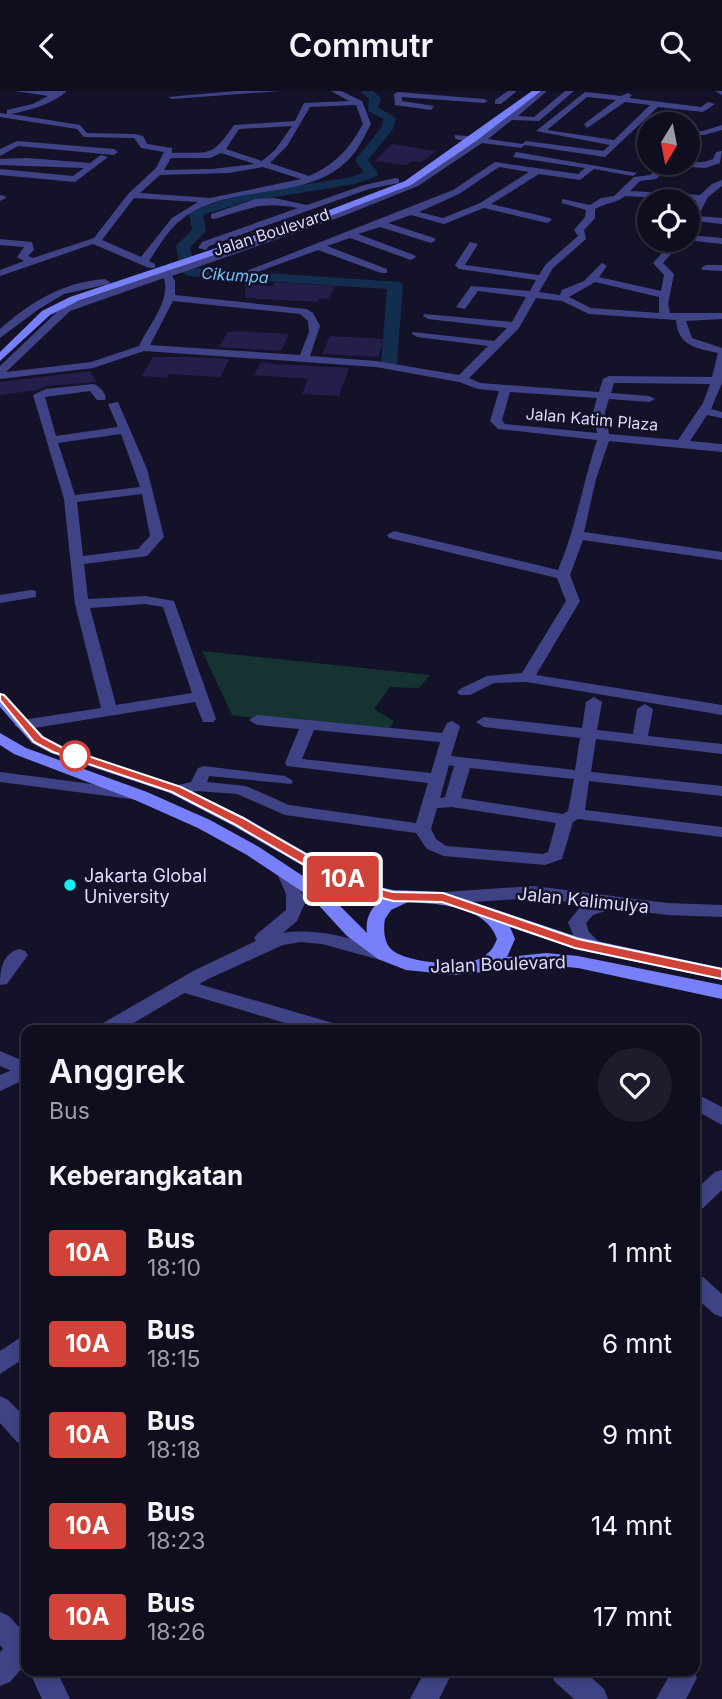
<!DOCTYPE html>
<html lang="id">
<style>
body{margin:0;font-family:Inter,sans-serif;background:#1d1c2c;color:#f1f3f6;height:100vh;display:flex;flex-direction:column;font-size:26px;white-space:nowrap}
*{box-sizing:border-box;margin:0}
p{font-size:23px;color:#9b9ca4}
.icon{flex:none;width:38px;height:38px;fill:none;stroke:currentColor;stroke-width:2;stroke-linecap:round;stroke-linejoin:round}
.map{position:relative;flex:1;overflow:hidden}
.details{position:absolute;left:21px;top:934px;width:679px;height:651px;display:flex;flex-direction:column;background:#0f0e1f;border-radius:14px;box-shadow:0 4px 10px #0003,0 0 0 2px #2f2e3d}
.details>*{flex:none}
.badge{padding:0 14px;border-radius:5px;font-size:24px;line-height:46px}
.needle{width:46px;rotate:190deg}
.buttons{position:absolute;left:637px;top:21px;display:grid;gap:14px}
.buttons a{display:grid;place-items:center;width:63px;height:63px;border-radius:50%;background:#0f0e1f;box-shadow:0 4px 10px #0003,0 0 0 2px #2f2e3d;font-size:35px}
.map>.badge{position:absolute;translate:-50% -50%;box-shadow:0 0 0 4px #fff}
h2{padding:0 28px;font-size:26px;line-height:63px}
.round{display:grid;place-items:center;flex:none;width:74px;height:74px;border-radius:37px;background:#1d1c2c}
.overview{display:flex;align-items:center;justify-content:space-between;height:119px;padding:0 28px}
h1{font-size:33px;font-weight:600;line-height:52px}
ul{padding:0;list-style:none}
li{display:flex;align-items:center;gap:21px;height:91px;padding:0 28px}
li div{flex:1}
li b{display:block;font-size:26px}
li em{font-style:normal}
li .badge{min-width:77px;font-weight:700;text-align:center}
header{display:flex;justify-content:space-between;align-items:center;height:91px;padding:0 28px;background:#0f0e1f;font-size:32px;font-weight:600}
.map>svg:first-child{display:block}
.green{fill:#153330}
.lines{fill:none;stroke-linecap:round;stroke-linejoin:round}
.river{fill:#122d4e;fill-rule:evenodd}
.building{fill:#241f4a}
.minor{fill:#3f4386;fill-rule:evenodd}
.tertiary{fill:#3f4386;fill-rule:evenodd}
.secondary{fill:#7880f9;fill-rule:evenodd}
.line{fill:#d14338;stroke:#fff;stroke-width:2}
.stop-dot{fill:#fff;stroke:#d14338;stroke-width:3.5}
.poi-dot{fill:#12f0f4;stroke:#141229;stroke-width:2.5}
.labels{text-anchor:middle;dominant-baseline:central;stroke-width:5;stroke-linejoin:round;paint-order:stroke}
.far-street-label{font-size:16px;fill:#dddcfd;stroke:#141229}
.far-water-label{font-size:16px;font-style:italic;fill:#6fc4f8;stroke:#141229}
.poi-label{font-size:18px;fill:#dddcfd;stroke:#141229;text-anchor:start}
.street-label{font-size:18px;fill:#dddcfd;stroke:#141229}
</style>
<header><svg class="icon" aria-label="back" viewBox="0 0 24 24"><path d="M15 5l-7 7 7 7"/></svg>Commutr<svg class="icon" aria-label="search" viewBox="0 0 24 24"><circle cx="10" cy="10" r="6"/><path d="M15 15l6 6"/></svg></header>
<div class="map">
<svg width="722" height="1608" viewBox="0 0 722 1608">
<rect width="100%" height="100%" fill="#141229"/>
<polygon class="green" points="202,560 430,584 419,597 390,596 374,618 394,630 386,645 232,624"/>
<g class="lines">
<polygon class="river" points="360,0 373,0 381,7 378,16 396,27 393,38 368,69 378,82 377,85 355,93 245,111 203,124 206,140 190,156 195,177 400,191 403,194 397,273 389,278 381,273 387,198 188,185 181,181 176,155 192,139 189,122 191,119 243,103 352,86 364,81 355,69 381,37 384,28 368,20 369,8"/>
</g>
<g class="building">
<polygon points="392,53 436,60 421,71 413,70 406,74 375,70"/>
<polygon points="275,191 335,195 328,208 320,207 318,211 246,207 244,193 273,195"/>
<polygon points="239,240 289,243 281,260 219,256 228,241"/>
<polygon points="330,245 384,248 378,266 322,263"/>
<polygon points="153,266 190,266 229,268 220,286 169,283 167,287 142,285"/>
<polygon points="261,271 274,273 349,277 339,305 302,303 308,288 254,284"/>
<polygon points="90,280 96,291 46,295 37,299 0,304 0,291"/>
</g>
<g class="lines">
<g class="minor">
<path d="M15,0h52c-14,13 -37,19 -56,23l69,11 7,8 48,1 8,2 4,8 25,4v5c39,-1 39,5 62,-28l61,-4 9,-18 45,-2 -18,-10h10l21,10 9,23c-5,9 -10,20 -16,28 -41,54 -122,27 -173,67 -14,11 -23,27 -33,42l6,3v4h-6l-56,-24 -93,32v-6l24,-9 -7,-4 7,-10 -24,-2v-6l32,3 2,8 -6,6 5,2 61,-20 34,-44 28,-26 8,-16 -23,-4 -7,-10 -50,-1 -7,-8 -77,-12v-4l7,1v-4l26,-6 15,-8zM356,14l7,19c-14,25 -27,40 -54,52l-39,-13 17,-17 23,-39zM292,35l-17,24 -13,11 -36,-12 13,-20zM221,62l34,11 -43,5 -48,1 7,-12h39zM263,76l38,12 -91,19 -70,-5 20,-18 69,-2zM134,107l64,4 -26,16 -31,39 -39,-17z"/>
<polygon points="236,0 280,0 172,8 168,6"/>
<polygon points="508,0 517,0 501,13 495,13 495,9"/>
<path d="M538,0h9l-29,25 16,1 31,-26h9l-35,30 -27,-1 -24,19 34,5 4,-3 77,10 7,-6 -74,-14 49,-39 36,4 7,-3 4,2 -3,3 72,9 7,-5 7,2 -12,8 -45,-5 -53,50 -80,-12 -4,3 -39,-5 -64,43 -75,30 -171,60 3,5v14l132,14 6,4 7,13 -10,30 66,5 83,14 29,-29 -71,-9 -5,-3 1,-2 81,9 13,-13 -79,-9 -5,-3 1,-2 88,8 14,-25 -48,-6 -13,18 -9,-2 15,-21 59,5 6,-11 -77,-11 -4,-4 15,-23 8,2 -13,21 74,10 7,-11 32,-28 -4,-6 11,-13 1,-7 -24,-7v-4l28,6 11,-7 13,-2 20,-19 16,-2 14,-12 40,-1 9,-3 3,-7 6,-1 -2,12 -15,5 -34,-2 -15,13 -16,2 -10,10 70,4 12,-11 10,-4v6l-14,11 -10,19 24,2v6l-27,-3 -7,8v-12l8,-17 -71,-4c-8,7 -20,7 -30,13v9l-11,12 2,9 -33,29 -14,24 21,3 2,-5 22,-9 18,-18 5,3 -8,11 62,14 3,-16 -11,-12 21,-23h10l-21,23 11,11 -6,30 2,9h52v6l-36,2 6,17 30,10v35l-11,26 11,3v6l-15,-3 -17,26 32,3v8l-113,-11 -13,38 -12,53 138,20v8l-139,-20 -13,35 10,26 -44,74 186,30v10l-195,-33 -33,1 -24,12h-10l-3,-3 3,-3 27,-13 35,-3 44,-72 -9,-23 -168,-40 -2,-3 7,-4 164,39c18,-42 25,-88 39,-130l-99,-11 -8,-8 9,-30 -21,-2 -19,-7 -83,-15 -232,-16 -51,17 -93,11v-13l62,-59 275,-95 75,-30 61,-40 -18,-3v-4l24,2zM587,6l29,3 -32,24 3,4 38,-26 25,3 -36,35 -67,-10zM164,187c7,23 -16,48 -25,68l-48,16 -85,10 64,-61zM595,191l64,15v16l-68,-5 -22,-11zM536,207l26,3 27,13 87,6c2,26 20,28 42,33l-6,24 -103,-1 -6,3 -4,13 -119,-9 -11,-5 50,-50zM173,210l127,13 8,7 1,11 -9,23 -150,-10zM614,292l96,1 -7,19 -25,37 -69,-6 -4,-22 4,-13 40,3 6,-3 -6,-3 -38,-3zM510,301l87,6 -4,14 4,21 -92,-9 -3,-4z"/>
<polygon points="715,0 722,0 722,4"/>
<polygon points="398,1 484,8 488,10 484,12 402,6 402,10 434,15 431,19 395,14 394,3"/>
<polygon points="722,34 722,39 704,44 688,44 688,40 703,40"/>
<polygon points="17,50 114,58 118,61 114,64 18,55 0,65 0,58"/>
<path d="M516,61l121,21 -4,3 -39,-7 -14,11 -41,-6 -48,30 59,14 2,2 -5,3 -63,-15 -40,16 -33,-9 -23,8 46,15 2,2 -5,3 -51,-16 -22,7 56,21 2,2 -5,3 -61,-22 -23,8 60,23v4h-6l-63,-23 -66,24 -8,-2 209,-82 42,-28 83,12 7,-6 -72,-11zM499,76l30,5 -49,31 -37,15 -24,-6 40,-18z"/>
<polygon points="101,64 108,66 75,91 0,84 0,78 73,85 84,77 0,74 0,68 27,67 90,72"/>
<path d="M396,87l3,1v4l-30,6 -160,57 -3,4 -8,-2 4,-6 96,-34c-38,-7 -49,1 -84,11l-3,-1v-4l45,-15 18,-1 33,7 57,-20z"/>
<polygon points="0,104 5,105 6,107 0,110"/>
<polygon points="688,144 722,147 722,153 685,149 688,149"/>
<polygon points="706,174 722,174 722,180 703,179 701,177"/>
<path d="M105,188l5,3 -1,2 -45,10 -25,15 -39,29v-9c31,-27 63,-47 105,-50z"/>
<path d="M93,293c6,1 15,11 12,16h-8l-7,-9 -45,6 11,39 62,-9 -10,-23 10,-2 29,67 17,68 -17,19 -63,8 4,35 57,-3 29,5 42,118 -3,3h-10l-8,-20 -173,28 -8,-5 8,-5 79,-12 -26,-104 -11,-105 -31,-104 13,-6zM121,343l19,53 -65,8 -17,-52zM142,403l8,42 -12,13 -55,7 -6,-54zM145,513l18,3 29,86 -76,12 -26,-97z"/>
<polygon points="31,499 36,500 36,506 0,512 0,504"/>
<path d="M594,606l8,5 -5,28 36,4 4,-25 8,-5 8,5 -5,27 74,8v10l-126,-15 -5,33 131,14v10l-133,-15 -4,29 137,17v10l-144,-18 -5,3 -11,37 -17,6 -101,-9 -17,-7 -11,-16 -131,-18 -48,-21 -40,-3 -21,4 -8,-5 2,-3 21,-5 7,-14 6,-2 81,10 8,5 -2,3 -82,-8 -2,6 39,4 43,19 127,18 12,-40 -141,-17 -2,-3 14,-34 -42,-4 -8,-5 8,-5 185,18 5,-10 5,-2 8,5 -9,30 124,14 5,-32 -96,-11 -8,-5 8,-5 98,11 4,-26zM314,639l126,12 -9,31 -129,-14zM449,674l5,1 -9,31 -5,1zM470,677l104,11 -6,32 -5,3 -102,-16zM452,716l104,16 -8,29 -5,2 -97,-8 -10,-7 -5,-10 6,-21z"/>
<path d="M19,858l6,2 3,4 -21,29 -7,1c0,-15 2,-31 19,-36z"/>
<polygon points="185,889 343,935 345,940 312,940 178,900 176,895 178,890"/>
<polygon points="0,960 26,971 26,986 0,975"/>
<polygon points="695,1002 722,1016 722,1034 695,1019"/>
<polygon points="722,1079 722,1099 703,1117 695,1119 695,1099 715,1081"/>
<polygon points="695,1184 703,1186 722,1203 722,1226 714,1223 695,1206"/>
<polygon points="26,1243 26,1266 0,1283 0,1260"/>
<polygon points="0,1305 8,1309 26,1327 26,1354 17,1351 0,1332"/>
<polygon points="0,1521 9,1525 26,1544 26,1577 23,1576 10,1591 0,1595 0,1561 3,1558 0,1554"/>
<polygon points="29,1580 57,1580 70,1608 42,1608"/>
<polygon points="425,1580 453,1580 439,1608 410,1608"/>
<polygon points="551,1580 584,1580 604,1598 608,1608 574,1608 554,1590"/>
<polygon points="672,1580 694,1580 697,1587 686,1608 656,1608"/>
</g>
<g class="tertiary">
<polygon points="0,681 138,699 146,704 138,709 0,691"/>
<path d="M285,774l9,6 11,32 -8,18 -14,12c38,-6 72,7 107,18l3,4 -3,4 -6,2 -62,-17 -21,-2 -18,3 -75,34 -88,52h-24l2,-5 97,-56 61,-29 -2,-3 3,-4 29,-24v-16l-10,-23z"/>
<path d="M534,795l133,17 55,2v12l-55,-2 -52,-7 -22,7 -7,8 3,9 16,16 -3,4c-18,6 -29,-15 -34,-30l13,-16 5,-2 -52,-6 -91,6 -9,-6 9,-6z"/>
<polygon points="26,973 26,988 0,1000 0,984"/>
</g>
<g class="secondary">
<polygon points="532,0 541,0 476,50 411,94 330,125 78,210 50,224 0,270 0,261 42,220 70,206 324,121 405,90"/>
<path d="M0,602l5,2 39,42 19,10 119,40 62,30 87,50 39,18 23,5 50,2 135,45 144,31v12l-147,-31 -65,-22 5,12 -8,18 39,-4 32,3 144,29v14l-144,-31 -32,-3 -91,10 -49,-5 -28,-11 -31,-23 -35,-38 -65,-43 -49,-27 -63,-28 -121,-46 -14,-9v-12l26,15 121,44 63,28 49,27 65,43 43,43c-2,-15 4,-26 16,-34l-24,-6 -40,-18 -87,-50 -62,-32 -119,-40 -19,-10 -32,-36zM408,811c29,2 78,3 89,37 -4,10 -8,15 -18,20 -18,8 -72,4 -87,-9 -8,-7 -9,-21 -7,-31l6,-9z"/>
</g>
</g>
<polygon class="line" points="0,603 4,604 42,646 61,656 181,696 243,727 330,777 370,795 393,801 443,802 578,848 722,878 722,888 575,857 442,811 393,810 360,801 320,783 234,733 172,701 53,661 34,651 0,609"/>
<circle class="stop-dot" cx="75" cy="665" r="14"/>
<circle class="poi-dot" cx="70" cy="794" r="7"/>
<g class="labels">
<g class="far-street-label">
<text transform="translate(271 141) rotate(-18)">Jalan Boulevard</text>
<text transform="translate(592 328) rotate(5)">Jalan Katim Plaza</text>
</g>
<g class="far-water-label">
<text transform="translate(235 184) rotate(4)">Cikumpa</text>
</g>
<g class="poi-label">
<text x="84" y="784">Jakarta Global<tspan x="84" dy="21">University</tspan></text>
</g>
<g class="street-label">
<text transform="translate(583 809) rotate(6)">Jalan Kalimulya</text>
<text transform="translate(498 873) rotate(-2)">Jalan Boulevard</text>
</g>
</g>
</svg>
<div class="buttons">
<a><svg class="needle" viewBox="-14 -14 28 28"><path d="M0-13l5 13h-10z" fill="#e53935"/><path d="M0 13l5-13h-10z" fill="#9b9ca4"/></svg></a>
<a><svg class="icon" aria-label="locate" viewBox="0 0 24 24"><circle cx="12" cy="12" r="6"/><path d="M12 2v4M12 18v4M2 12h4M18 12h4"/></svg></a>
</div>
<b class="badge" style="left:343px;top:788px;background:#d14338;color:#fff">10A</b>
<section class="details">
<div class="overview"><div><h1>Anggrek</h1><p>Bus</p></div><a class="round"><svg class="icon" aria-label="heart" viewBox="0 0 24 24"><path d="M12 20l-8-8c-3-5 5-10 8-4 3-6 11-1 8 4z"/></svg></a></div>
<h2>Keberangkatan</h2>
<ul>
<li><span class="badge" style="background:#d14338;color:#fff">10A</span><div><b>Bus</b><p>18:10</p></div><em>1 mnt</em></li>
<li><span class="badge" style="background:#d14338;color:#fff">10A</span><div><b>Bus</b><p>18:15</p></div><em>6 mnt</em></li>
<li><span class="badge" style="background:#d14338;color:#fff">10A</span><div><b>Bus</b><p>18:18</p></div><em>9 mnt</em></li>
<li><span class="badge" style="background:#d14338;color:#fff">10A</span><div><b>Bus</b><p>18:23</p></div><em>14 mnt</em></li>
<li><span class="badge" style="background:#d14338;color:#fff">10A</span><div><b>Bus</b><p>18:26</p></div><em>17 mnt</em></li>
</ul>
</section>
</div>
